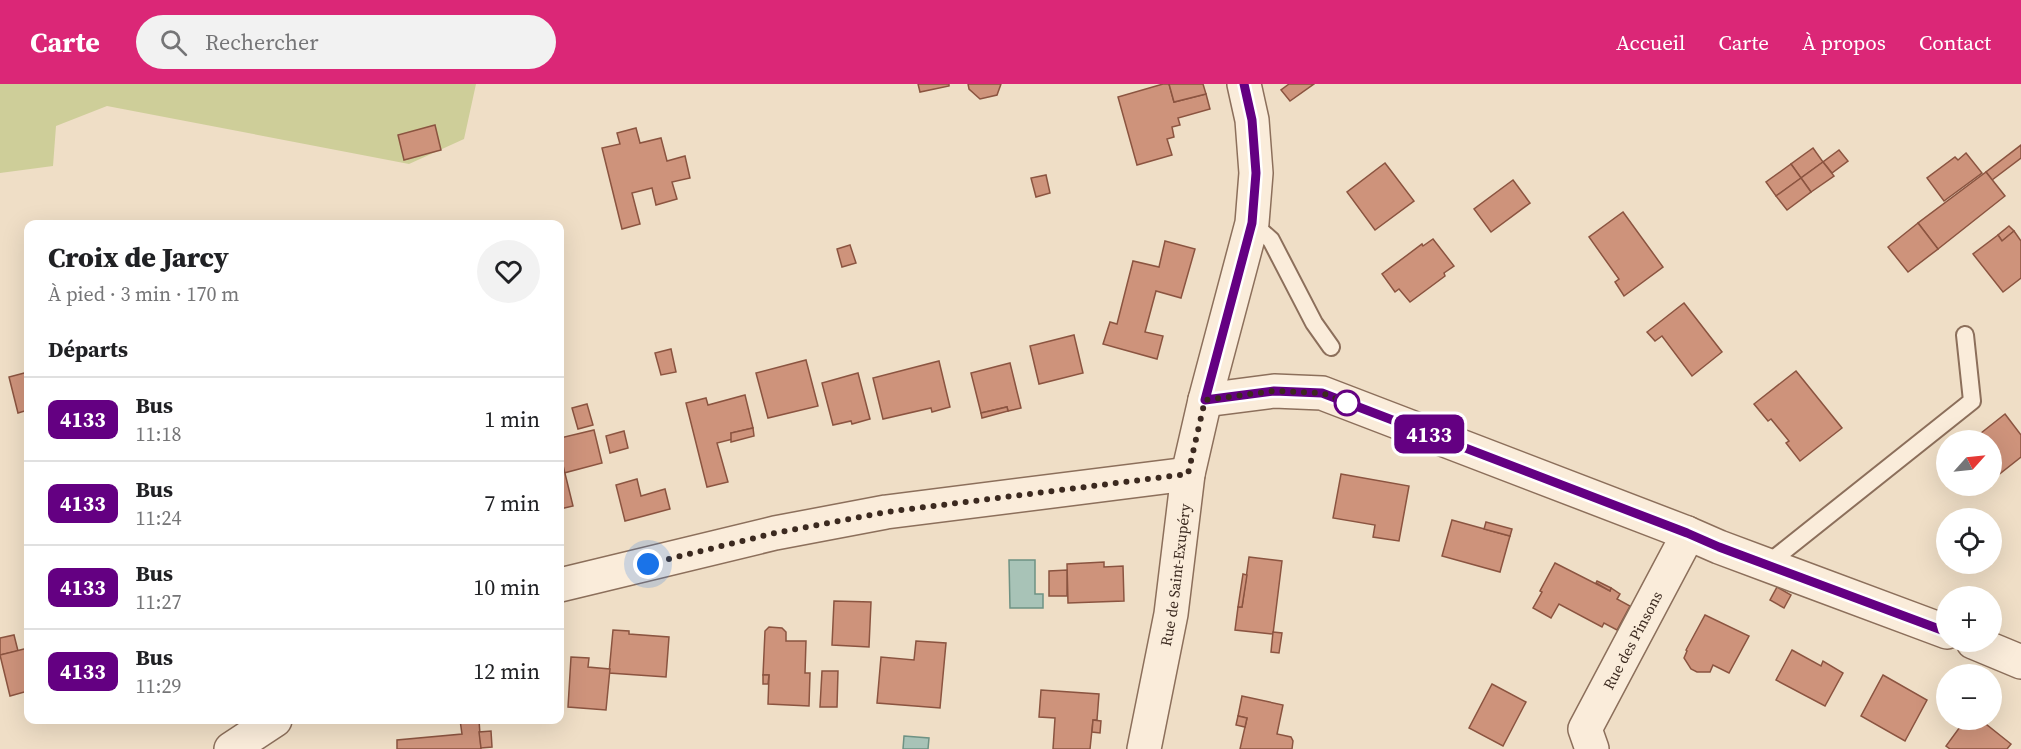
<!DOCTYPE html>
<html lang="fr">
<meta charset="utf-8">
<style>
body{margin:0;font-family:"Source Serif 4",serif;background:#f2f2f2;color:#202124;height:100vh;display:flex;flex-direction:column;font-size:22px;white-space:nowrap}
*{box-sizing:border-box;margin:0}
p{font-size:20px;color:#757577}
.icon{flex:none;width:33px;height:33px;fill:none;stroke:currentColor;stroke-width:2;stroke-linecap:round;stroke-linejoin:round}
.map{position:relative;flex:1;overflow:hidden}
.details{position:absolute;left:24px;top:136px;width:540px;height:504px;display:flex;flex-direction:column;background:#fff;border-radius:12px;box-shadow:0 6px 24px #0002}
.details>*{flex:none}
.badge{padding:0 12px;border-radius:9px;font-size:21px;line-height:39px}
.needle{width:39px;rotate:63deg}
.tools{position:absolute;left:1936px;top:346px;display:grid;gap:12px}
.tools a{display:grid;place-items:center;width:66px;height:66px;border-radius:50%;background:#fff;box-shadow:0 6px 24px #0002;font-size:30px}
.you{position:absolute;width:30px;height:30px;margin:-15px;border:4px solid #fff;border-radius:50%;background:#1a73e8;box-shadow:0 0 0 9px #1a73e833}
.map>.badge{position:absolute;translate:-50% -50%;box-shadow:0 0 0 3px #fff}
h2{padding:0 24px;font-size:22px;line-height:54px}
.round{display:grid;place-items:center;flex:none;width:63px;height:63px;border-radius:32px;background:#f2f2f2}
.headline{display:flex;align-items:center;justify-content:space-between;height:102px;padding:0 24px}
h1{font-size:28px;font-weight:800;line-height:45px}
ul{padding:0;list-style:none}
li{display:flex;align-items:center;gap:18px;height:84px;padding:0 24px;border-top:2px solid #e0e0e0}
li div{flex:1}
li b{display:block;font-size:22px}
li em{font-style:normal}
li .badge{min-width:66px;font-weight:700;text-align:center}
header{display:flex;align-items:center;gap:36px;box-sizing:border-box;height:84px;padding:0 30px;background:#db2777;color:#fff}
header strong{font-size:28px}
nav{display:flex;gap:33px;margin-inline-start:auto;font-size:21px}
.search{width:420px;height:54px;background:#f2f2f2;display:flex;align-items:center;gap:15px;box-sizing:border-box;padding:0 21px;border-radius:33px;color:#757577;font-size:22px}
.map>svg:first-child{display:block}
.green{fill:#cece99}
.water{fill:#a8c3b7;stroke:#6e9284;stroke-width:1.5}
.building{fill:#ce937b;stroke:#8b5440;stroke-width:1.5}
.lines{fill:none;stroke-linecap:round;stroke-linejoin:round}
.lane-casing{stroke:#8c6f5b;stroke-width:20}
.street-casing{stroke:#8c6f5b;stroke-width:36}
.lane{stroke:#faecda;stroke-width:16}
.street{stroke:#faecda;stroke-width:33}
.line-casing{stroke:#fff;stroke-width:14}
.line{stroke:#640082;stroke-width:9}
.walk{stroke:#3b291f;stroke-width:6;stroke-dasharray:0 10.8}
.stop-dot{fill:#fff;stroke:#640082;stroke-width:3}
.labels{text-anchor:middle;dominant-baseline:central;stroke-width:4.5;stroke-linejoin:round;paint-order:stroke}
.street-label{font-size:15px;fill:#3b291f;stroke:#f7e9d6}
</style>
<header>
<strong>Carte</strong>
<div class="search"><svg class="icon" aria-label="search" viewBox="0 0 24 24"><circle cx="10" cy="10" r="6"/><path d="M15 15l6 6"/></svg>Rechercher</div>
<nav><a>Accueil</a><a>Carte</a><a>À propos</a><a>Contact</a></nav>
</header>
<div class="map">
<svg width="2021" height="665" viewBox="0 0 2021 665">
<rect width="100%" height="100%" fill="#efdec6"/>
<polygon class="green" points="0,0 476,0 464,55 409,80 107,22 56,42 53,82 0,89"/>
<g class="water">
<polygon points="1009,476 1035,476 1035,510 1043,510 1043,524 1010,524"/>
<polygon points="904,652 929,654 928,665 903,665"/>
</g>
<g class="building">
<polygon points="918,0 949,0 949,2 920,8"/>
<polygon points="968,0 1001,0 997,11 980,15 969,5"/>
<polygon points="1163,0 1169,0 1174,18 1206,10 1210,25 1178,34 1180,41 1172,43 1174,53 1167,55 1172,71 1137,81 1118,13"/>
<polygon points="1169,0 1203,0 1206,10 1174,18"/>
<polygon points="1289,0 1314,0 1290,17 1281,6"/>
<polygon points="435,41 441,66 404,76 398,51"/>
<polygon points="636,44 640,59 661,54 667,77 685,72 690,94 672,98 677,115 656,121 652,104 632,109 640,140 622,145 602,64 620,60 617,49"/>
<polygon points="2021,61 2021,74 1992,96 1986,88"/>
<polygon points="1813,64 1823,78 1801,94 1791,80"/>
<polygon points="1839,66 1848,77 1832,89 1823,78"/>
<polygon points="1966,69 1982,89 1944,117 1927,94 1955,73 1958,76"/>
<polygon points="1823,78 1834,92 1811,108 1801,94"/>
<polygon points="1385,79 1414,117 1375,146 1347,108"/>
<polygon points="1791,80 1801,94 1776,112 1766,98"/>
<polygon points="1986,88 2005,112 1938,165 1918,139"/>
<polygon points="1046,91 1050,109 1036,113 1031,94"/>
<polygon points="1801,94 1811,108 1787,126 1776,112"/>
<polygon points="1513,96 1530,119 1491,148 1474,125"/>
<polygon points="1623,128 1663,183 1624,212 1615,198 1619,195 1589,153"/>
<polygon points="1918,139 1938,165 1908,188 1888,163"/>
<polygon points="2009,142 2014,147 2002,157 1998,151"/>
<polygon points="2014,147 2021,157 2021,194 2003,208 1973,170 1998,151 2002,157"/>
<polygon points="1433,155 1454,182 1444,189 1445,192 1410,218 1399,205 1395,208 1382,190 1422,160 1423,162"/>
<polygon points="1165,157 1195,165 1181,214 1156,207 1145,248 1163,252 1157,275 1103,260 1110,238 1117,240 1133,177 1159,183"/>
<polygon points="850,161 856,179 842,183 837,165"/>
<polygon points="1684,219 1722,268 1692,292 1662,252 1655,257 1647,248"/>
<polygon points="1074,251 1083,289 1039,300 1030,262"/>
<polygon points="671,265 676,288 661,291 655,269"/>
<polygon points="806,276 818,322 768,334 756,289"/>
<polygon points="939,277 950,323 932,328 931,324 883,335 873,294"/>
<polygon points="1010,279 1021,324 1008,327 1007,323 981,329 971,289"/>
<polygon points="1796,287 1842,344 1800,377 1786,359 1789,357 1771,335 1768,337 1754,320"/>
<polygon points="28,288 28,326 18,329 9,293"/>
<polygon points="858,289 870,335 852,340 851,337 833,341 822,299"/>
<polygon points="745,311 753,344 731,349 733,355 717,359 728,398 707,403 686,319 706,314 708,321"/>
<polygon points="587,320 593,341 578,345 572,324"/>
<polygon points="1007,323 1008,327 982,334 981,329"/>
<polygon points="2005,330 2021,351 2021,373 1992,396 1992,357 1971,357"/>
<polygon points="753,344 754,352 731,358 731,349"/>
<polygon points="594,346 602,379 564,389 560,369 560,354"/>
<polygon points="624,347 628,364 610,369 606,352"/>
<polygon points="560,369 573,422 560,425"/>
<polygon points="1341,390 1409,402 1399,457 1373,453 1375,441 1333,434"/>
<polygon points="637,395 641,412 665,405 670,425 625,437 616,401"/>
<polygon points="1452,436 1510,452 1500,488 1442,472"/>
<polygon points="1486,438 1512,445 1510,452 1484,445"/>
<polygon points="1249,473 1282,477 1273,550 1235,546 1238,523 1242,523"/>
<polygon points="1104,478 1104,483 1123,482 1124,517 1068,519 1067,480"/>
<polygon points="1555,479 1610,507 1611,504 1620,510 1617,515 1630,522 1617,546 1604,539 1602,543 1559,520 1551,534 1533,524 1542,508 1540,507"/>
<polygon points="1067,486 1067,512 1049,512 1049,487"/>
<polygon points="1243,490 1247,491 1242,523 1238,523"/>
<polygon points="1597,497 1611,504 1610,507 1596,499"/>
<polygon points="1777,503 1791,511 1784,524 1770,516"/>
<polygon points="834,517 871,518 869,563 832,561"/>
<polygon points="1705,531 1749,552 1729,589 1713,581 1710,588 1697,588 1691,585 1684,574 1687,567 1686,566"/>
<polygon points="769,543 782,544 786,548 786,557 806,557 805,589 810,589 809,622 768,620 769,591 763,591 765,547"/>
<polygon points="613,546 629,547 629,550 669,553 666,593 609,589"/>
<polygon points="1273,548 1282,549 1279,569 1271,568"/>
<polygon points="14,551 18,567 0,571 0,554"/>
<polygon points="916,557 946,559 940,624 877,619 881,573 914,576"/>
<polygon points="28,564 28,607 10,612 0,571"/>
<polygon points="1792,566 1821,582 1823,577 1843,589 1825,622 1776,596"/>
<polygon points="571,573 589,574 588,583 610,585 606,626 568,623"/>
<polygon points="822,587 838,587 837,623 820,623"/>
<polygon points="763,591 769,591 768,600 763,600"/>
<polygon points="1883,591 1927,616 1905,657 1861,632"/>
<polygon points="1492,600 1526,618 1503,662 1469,644"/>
<polygon points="1041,606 1099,610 1097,636 1093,636 1090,665 1053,665 1055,634 1039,633"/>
<polygon points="1242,612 1283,621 1277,650 1291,653 1293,657 1292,665 1240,665 1247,634 1238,632"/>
<polygon points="1238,632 1247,634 1245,643 1236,641"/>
<polygon points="460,636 479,636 481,665 397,665 397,656 462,650"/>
<polygon points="1093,636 1101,637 1100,649 1092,648"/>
<polygon points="1965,636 1974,636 1980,641 1982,637 2011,660 2007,665 1950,665 1946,662"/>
<polygon points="491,647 492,663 481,664 479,648"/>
</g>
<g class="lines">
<g class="lane-casing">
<g id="lane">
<polyline points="1252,139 1271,156 1314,239 1331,263"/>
<polyline points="1766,481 1972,317 1965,251"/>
</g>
</g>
<g class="street-casing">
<g id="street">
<polyline points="1205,316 1274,307 1322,309 1687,449 1719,463 1947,548"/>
<polyline points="560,501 775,449 886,428 1188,390"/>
<polyline points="1973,558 2021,578"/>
<polyline points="231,665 275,636"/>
<path id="s1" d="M1144,665l27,-135 17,-140 17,-74 47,-177 4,-50 -4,-53 -8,-36"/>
<path id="s2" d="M1592,665l-7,-20 98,-185 4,-11"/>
</g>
</g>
<use href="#lane" class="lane"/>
<use href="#street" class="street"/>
</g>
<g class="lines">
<g class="line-casing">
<polyline id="line" points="1244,0 1252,36 1256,89 1252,139 1205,316 1274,307 1322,309 1687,449 1719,463 1947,548"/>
</g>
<use href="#line" class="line"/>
<polyline class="walk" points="648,480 775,449 886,428 1188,390 1205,316 1274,307 1322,309 1348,319 1347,319"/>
</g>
<circle class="stop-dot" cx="1347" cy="319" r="12"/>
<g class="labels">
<g class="street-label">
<text stroke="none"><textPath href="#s1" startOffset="177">Rue de Saint-Exupéry</textPath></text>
<text stroke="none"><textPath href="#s2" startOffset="122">Rue des Pinsons</textPath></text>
</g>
</g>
</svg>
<div class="tools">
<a><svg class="needle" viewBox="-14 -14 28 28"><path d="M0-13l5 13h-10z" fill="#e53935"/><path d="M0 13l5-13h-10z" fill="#757577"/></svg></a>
<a><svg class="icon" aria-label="locate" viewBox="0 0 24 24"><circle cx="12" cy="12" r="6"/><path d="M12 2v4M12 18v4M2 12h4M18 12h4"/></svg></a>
<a>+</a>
<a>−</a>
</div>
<div class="you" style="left:648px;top:480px"></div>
<b class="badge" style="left:1429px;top:350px;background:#640082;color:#fff">4133</b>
<section class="details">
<div class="headline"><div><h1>Croix de Jarcy</h1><p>À pied · 3 min · 170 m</p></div><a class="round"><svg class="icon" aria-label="heart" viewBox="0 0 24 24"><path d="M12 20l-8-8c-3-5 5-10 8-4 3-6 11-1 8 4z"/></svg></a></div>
<h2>Départs</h2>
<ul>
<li><span class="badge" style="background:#640082;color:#fff">4133</span><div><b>Bus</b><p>11:18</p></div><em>1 min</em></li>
<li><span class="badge" style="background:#640082;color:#fff">4133</span><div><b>Bus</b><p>11:24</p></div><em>7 min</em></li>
<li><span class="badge" style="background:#640082;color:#fff">4133</span><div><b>Bus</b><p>11:27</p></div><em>10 min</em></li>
<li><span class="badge" style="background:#640082;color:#fff">4133</span><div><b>Bus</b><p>11:29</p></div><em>12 min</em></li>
</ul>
</section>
</div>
